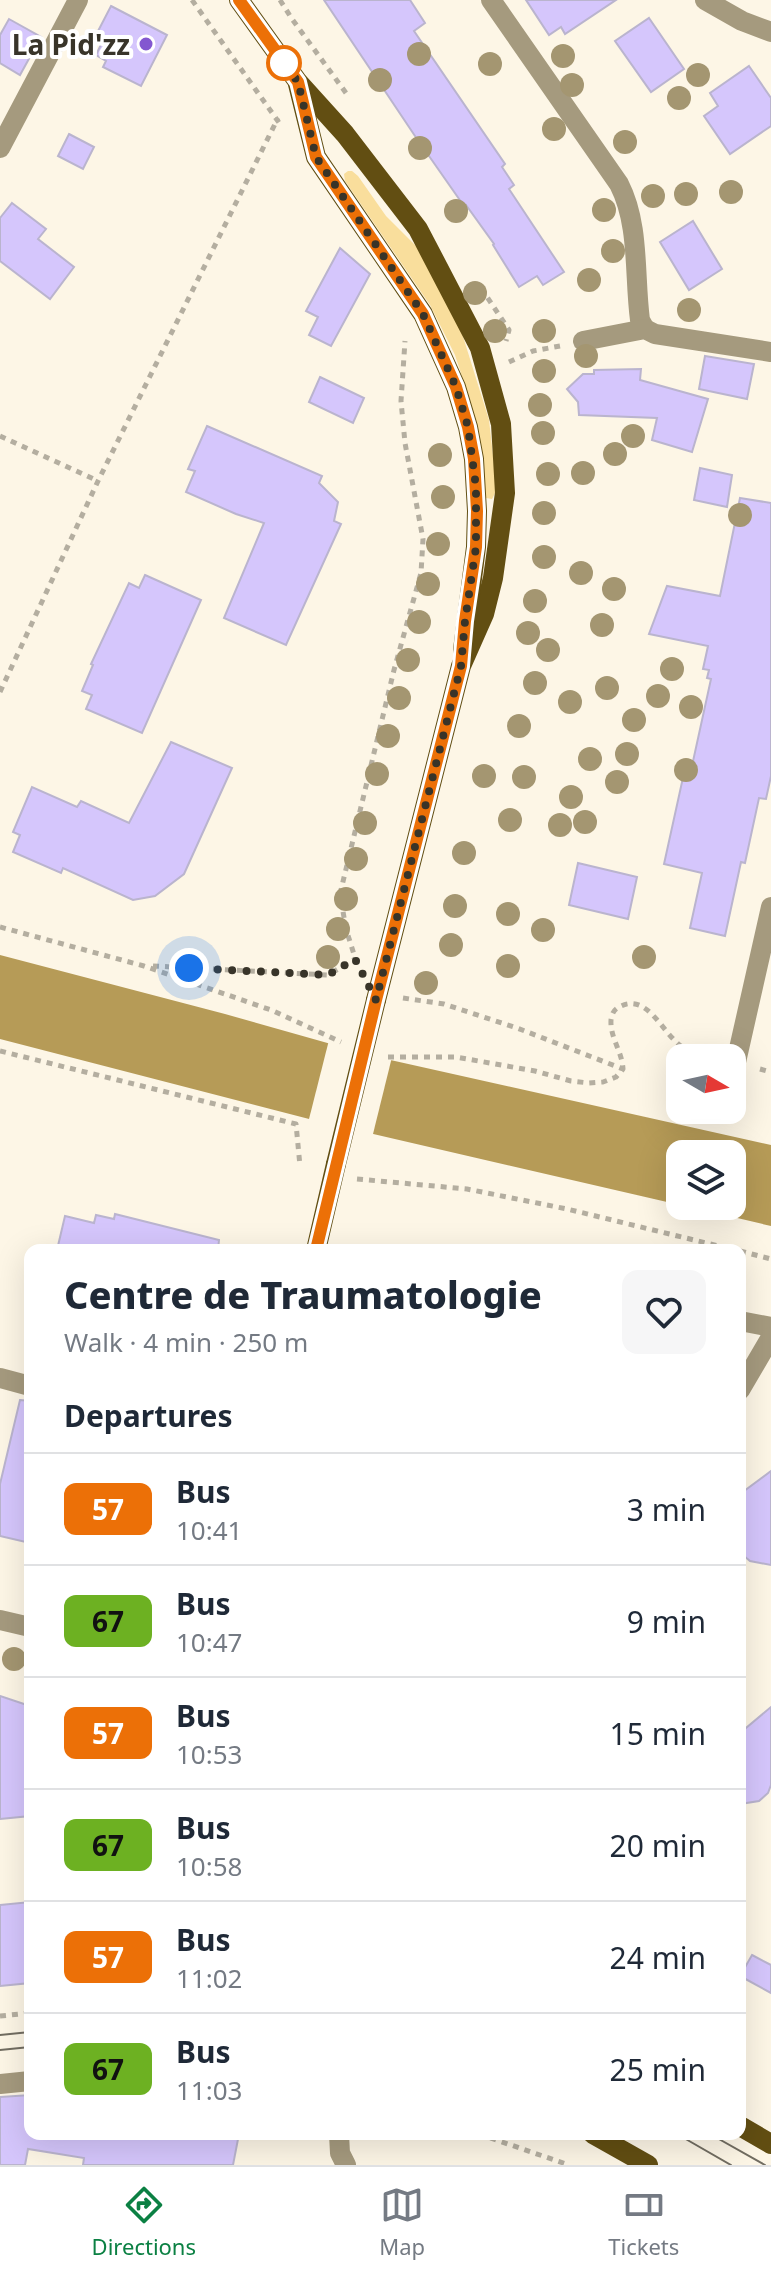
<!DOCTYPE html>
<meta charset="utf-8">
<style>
body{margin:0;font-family:"Noto Sans",sans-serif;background:#f6f6f7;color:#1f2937;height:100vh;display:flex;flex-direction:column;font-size:30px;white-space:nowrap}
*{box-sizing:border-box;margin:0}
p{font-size:26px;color:#747a83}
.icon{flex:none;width:44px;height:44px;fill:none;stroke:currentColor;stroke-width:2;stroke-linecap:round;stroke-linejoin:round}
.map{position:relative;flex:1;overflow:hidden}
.details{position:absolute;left:24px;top:1244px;width:722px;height:896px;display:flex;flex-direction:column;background:#fff;border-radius:16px;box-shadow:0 8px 32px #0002}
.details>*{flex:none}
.badge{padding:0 16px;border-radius:12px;font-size:28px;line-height:52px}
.needle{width:52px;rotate:99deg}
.tools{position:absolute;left:666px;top:1044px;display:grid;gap:16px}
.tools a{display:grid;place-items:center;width:80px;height:80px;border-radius:16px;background:#fff;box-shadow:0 8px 32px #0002;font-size:40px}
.you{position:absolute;width:40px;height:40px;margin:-20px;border:6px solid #fff;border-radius:50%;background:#1a73e8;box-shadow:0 0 0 12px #1a73e833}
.map>.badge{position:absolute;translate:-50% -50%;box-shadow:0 0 0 4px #fff}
h2{padding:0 40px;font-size:30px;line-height:72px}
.round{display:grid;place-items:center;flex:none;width:84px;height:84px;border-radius:16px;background:#f6f6f7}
.headline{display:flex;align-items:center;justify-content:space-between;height:136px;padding:0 40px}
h1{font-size:38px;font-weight:800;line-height:60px}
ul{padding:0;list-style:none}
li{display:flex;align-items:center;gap:24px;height:112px;padding:0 40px;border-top:2px solid #e0e1e3}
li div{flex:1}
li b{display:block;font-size:30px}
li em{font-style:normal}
li .badge{min-width:88px;font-weight:700;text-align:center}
.menu{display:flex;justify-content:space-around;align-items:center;height:112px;border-top:2px solid #e0e1e3;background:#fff;font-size:22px;color:#747a83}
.menu a{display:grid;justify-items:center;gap:4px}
.menu .on{color:#0b8043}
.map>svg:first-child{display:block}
.green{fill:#f9de9c}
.water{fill:#b69b57}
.pier{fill:#fdf6e6}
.building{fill:#d5c6fc;stroke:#bab4ce;stroke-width:2}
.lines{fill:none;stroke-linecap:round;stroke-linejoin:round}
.path{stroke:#b4aea0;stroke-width:5;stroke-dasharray:6 6;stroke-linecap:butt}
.minor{stroke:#a59a7e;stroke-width:20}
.major{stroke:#624e12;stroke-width:20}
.tram{stroke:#726d61;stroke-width:2}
.major-bridge{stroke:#624e12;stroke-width:20}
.tree{fill:#a49671}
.line-casing{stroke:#fff;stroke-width:18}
.line{stroke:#ec7007;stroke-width:12}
.walk{stroke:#383429;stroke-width:8;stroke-dasharray:0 14.4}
.poi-dot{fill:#8357d0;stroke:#fff;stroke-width:3}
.stop-dot{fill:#fff;stroke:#ec7007;stroke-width:4}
.labels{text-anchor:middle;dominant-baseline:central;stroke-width:8;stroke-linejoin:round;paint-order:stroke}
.poi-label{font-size:28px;font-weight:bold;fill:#383429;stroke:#fff;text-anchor:end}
</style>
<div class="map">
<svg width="771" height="2165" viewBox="0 0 771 2165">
<rect width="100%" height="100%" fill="#fdf6e6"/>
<polygon class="green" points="348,171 352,171 358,176 386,216 417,247 456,314 489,420 495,473 495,493 492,499 486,498 471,404 455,355 430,305 345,181 344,174"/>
<polygon class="water" points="0,955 225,1014 377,1057 771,1145 771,1226 686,1206 732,1206 732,1154 680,1154 680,1205 313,1120 0,1039"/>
<polygon class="pier" points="329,1040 392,1057 372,1138 308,1123"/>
<g class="building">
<polygon points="324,0 410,0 425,23 414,31 505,164 502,167 514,185 509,189 564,272 543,285 537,276 519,287 493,245 494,244 466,205 464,206 415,136"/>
<polygon points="526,0 616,0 565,34 561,27 549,35"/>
<polygon points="111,6 167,35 141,86 103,67 106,61 96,55 104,38 96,35"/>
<polygon points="649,18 684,69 651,92 615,41"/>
<polygon points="9,19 41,37 20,75 0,63 0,35"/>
<polygon points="749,66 771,98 771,126 730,154 704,116 718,106 710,93"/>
<polygon points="69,134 94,147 83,169 58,156"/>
<polygon points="12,203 46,229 38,239 74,267 50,299 0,261 0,218"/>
<polygon points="693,221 722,269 689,290 660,242"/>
<polygon points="340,248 370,274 331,346 309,335 318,317 306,311"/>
<polygon points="705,356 754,364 747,399 699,389"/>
<polygon points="641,369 640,380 708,399 692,452 652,440 657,418 579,415 578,402 567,389 583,374 594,374 594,370"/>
<polygon points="320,377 364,398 353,423 309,402"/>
<polygon points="207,426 322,476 319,483 338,502 334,521 341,524 286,645 224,618 264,523 236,514 186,492 195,471 188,469"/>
<polygon points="700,468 732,475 727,507 694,500"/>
<polygon points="740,498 771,503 771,776 766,799 759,798 745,863 741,862 725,936 690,928 702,873 664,864 684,773 690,775 711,679 707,678 709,670 703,669 708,646 649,634 667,586 720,596"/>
<polygon points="145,575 201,600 142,733 86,709 92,695 82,691 93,665 91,664 129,583 139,588"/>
<polygon points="171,742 232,768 184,874 155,896 133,900 63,868 61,873 13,852 20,835 13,832 32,787 77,807 81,801 129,823"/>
<polygon points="578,863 637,877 628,919 569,905"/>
<polygon points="115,1214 219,1240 218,1250 57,1250 65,1216 94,1223 96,1215 114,1219"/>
<polygon points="20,1400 30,1401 30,1543 0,1536 0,1484"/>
<polygon points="771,1471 771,1565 750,1561 744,1556 740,1546 740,1494"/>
<polygon points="0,1696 30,1706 30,1816 0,1819"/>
<polygon points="771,1707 771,1785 768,1793 759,1801 740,1804 740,1733"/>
<polygon points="30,1902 30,1983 0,1986 0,1905"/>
<polygon points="752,1955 771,1965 771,1993 740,1976"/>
<polygon points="30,2095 30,2134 239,2134 233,2165 83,2165 84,2158 28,2149 25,2165 0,2165 0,2097"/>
</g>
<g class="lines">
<g class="path">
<polyline points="192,0 280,124"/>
<polyline points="280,0 292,19 346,93"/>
<polyline points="481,288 509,330 506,341"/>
<polyline points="509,362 533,351 560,346"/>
<polyline points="0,436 98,481"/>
<polyline points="0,692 98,481 278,118"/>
<polyline points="0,927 144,966 271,1010 341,1042"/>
<polyline points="357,964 346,929 340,894 394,670 421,573 423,539 405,443 401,401 405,341"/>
<polyline points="153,966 328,975 355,959"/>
<polyline points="403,998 444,1004 517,1028 623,1069"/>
<polyline points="0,1051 296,1124 300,1166"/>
<path d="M388,1057h68l79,14 36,10 18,2 14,-1 13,-5 7,-8c-1,-18 -13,-31 -12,-49 1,-7 3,-11 10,-14 28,-13 42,30 63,42 9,5 21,6 30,9"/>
<polyline points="760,1069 771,1072"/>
<polyline points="357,1179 467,1189 567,1209 735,1250"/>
<polyline points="740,1251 771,1259"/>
<polyline points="0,2016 30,2013"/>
<polyline points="479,2134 569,2165"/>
</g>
<g class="minor">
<path d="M491,0l128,184c21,41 15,91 21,136l5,9"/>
<polyline points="705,0 742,21 771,32"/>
<polyline points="0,148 78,0"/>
<polyline points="583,341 645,329 655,334 771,352"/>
<polyline points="736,1062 771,907"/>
<polyline points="740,1321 771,1327"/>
<polyline points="0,1378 30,1386"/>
<polyline points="740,1390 771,1337"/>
<polyline points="0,1620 30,1627"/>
<polyline points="0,2084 30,2081"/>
<polyline points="339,2134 340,2153 346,2165"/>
</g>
<g class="major">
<polyline points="239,0 298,82 345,134 418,229 480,348 501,424 505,493 493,578 484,614 461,666 376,1000"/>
<polyline points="298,84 316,157 423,314 456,387 468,427 474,459 477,511 476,547 463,650"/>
<polyline points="316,1250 336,1164"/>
<polyline points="740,2126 771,2144"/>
<polyline points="593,2134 648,2165"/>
</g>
<g class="tram">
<polyline points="0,2035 30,2032"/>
<polyline points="0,2050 30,2047"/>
<polyline points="677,2134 731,2165"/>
<polyline points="710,2134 765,2165"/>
</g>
<polyline class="major-bridge" points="336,1164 376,1000"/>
</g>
<g class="tree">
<circle cx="419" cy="54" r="12"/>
<circle cx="563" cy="56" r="12"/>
<circle cx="490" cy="64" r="12"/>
<circle cx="698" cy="75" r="12"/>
<circle cx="380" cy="80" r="12"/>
<circle cx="572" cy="85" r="12"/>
<circle cx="679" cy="98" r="12"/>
<circle cx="554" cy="129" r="12"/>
<circle cx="625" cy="142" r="12"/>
<circle cx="420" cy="148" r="12"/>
<circle cx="731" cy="192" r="12"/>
<circle cx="686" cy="194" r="12"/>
<circle cx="653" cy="196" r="12"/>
<circle cx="604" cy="210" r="12"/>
<circle cx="456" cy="211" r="12"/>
<circle cx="613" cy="251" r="12"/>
<circle cx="589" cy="280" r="12"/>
<circle cx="475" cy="293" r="12"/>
<circle cx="689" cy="310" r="12"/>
<circle cx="495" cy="331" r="12"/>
<circle cx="544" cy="331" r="12"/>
<circle cx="586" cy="356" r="12"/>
<circle cx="544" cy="371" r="12"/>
<circle cx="540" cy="405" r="12"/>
<circle cx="543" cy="433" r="12"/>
<circle cx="633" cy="436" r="12"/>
<circle cx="615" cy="454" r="12"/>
<circle cx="440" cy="455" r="12"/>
<circle cx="583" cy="473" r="12"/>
<circle cx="548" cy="474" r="12"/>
<circle cx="443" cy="497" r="12"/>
<circle cx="544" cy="513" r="12"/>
<circle cx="740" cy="515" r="12"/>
<circle cx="438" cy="544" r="12"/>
<circle cx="544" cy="557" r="12"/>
<circle cx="581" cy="573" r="12"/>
<circle cx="428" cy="584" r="12"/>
<circle cx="614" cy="589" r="12"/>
<circle cx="535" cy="601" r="12"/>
<circle cx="419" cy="622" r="12"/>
<circle cx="602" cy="625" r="12"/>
<circle cx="528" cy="633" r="12"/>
<circle cx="548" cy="650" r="12"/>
<circle cx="408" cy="660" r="12"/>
<circle cx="672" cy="669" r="12"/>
<circle cx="535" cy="683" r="12"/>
<circle cx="607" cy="688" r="12"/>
<circle cx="658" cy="696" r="12"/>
<circle cx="399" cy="698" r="12"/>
<circle cx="570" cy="702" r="12"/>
<circle cx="691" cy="707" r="12"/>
<circle cx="634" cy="720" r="12"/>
<circle cx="519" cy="726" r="12"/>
<circle cx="388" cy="736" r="12"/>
<circle cx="627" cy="754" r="12"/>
<circle cx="590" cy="759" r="12"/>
<circle cx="686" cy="770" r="12"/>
<circle cx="377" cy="774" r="12"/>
<circle cx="484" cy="776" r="12"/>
<circle cx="524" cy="777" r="12"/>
<circle cx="617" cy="782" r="12"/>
<circle cx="571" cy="797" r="12"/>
<circle cx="510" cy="820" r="12"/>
<circle cx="585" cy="822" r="12"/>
<circle cx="365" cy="823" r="12"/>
<circle cx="560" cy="825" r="12"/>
<circle cx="464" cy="853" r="12"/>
<circle cx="356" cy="859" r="12"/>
<circle cx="346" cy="899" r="12"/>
<circle cx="455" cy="906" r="12"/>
<circle cx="508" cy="914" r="12"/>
<circle cx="338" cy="929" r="12"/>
<circle cx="543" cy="930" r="12"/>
<circle cx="451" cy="945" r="12"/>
<circle cx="328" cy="957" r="12"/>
<circle cx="644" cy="957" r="12"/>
<circle cx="508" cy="966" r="12"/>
<circle cx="426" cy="983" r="12"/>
<circle cx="14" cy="1659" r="12"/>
</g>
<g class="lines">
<g class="line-casing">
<polyline id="line" points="239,0 298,82 316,157 423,314 456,387 468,427 474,459 477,511 476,547 465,621 461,666 376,1000 316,1250"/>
</g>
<use href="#line" class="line"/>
<polyline class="walk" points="189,968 328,975 355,959 376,1000 461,666 465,621 476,547 476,487 468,427 456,387 423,314 316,157 298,82 284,63"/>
</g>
<circle class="poi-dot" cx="146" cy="44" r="8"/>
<circle class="stop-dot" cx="284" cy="63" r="16"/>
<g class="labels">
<g class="poi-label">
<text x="130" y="44">La Pid'zz</text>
</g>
</g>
</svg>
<div class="tools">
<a><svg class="needle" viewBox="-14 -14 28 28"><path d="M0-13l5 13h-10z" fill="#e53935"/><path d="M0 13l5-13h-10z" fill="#747a83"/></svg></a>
<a><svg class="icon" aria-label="layers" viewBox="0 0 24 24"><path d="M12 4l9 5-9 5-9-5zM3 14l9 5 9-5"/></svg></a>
</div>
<div class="you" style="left:189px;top:968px"></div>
<section class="details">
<div class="headline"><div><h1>Centre de Traumatologie</h1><p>Walk · 4 min · 250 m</p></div><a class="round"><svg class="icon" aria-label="heart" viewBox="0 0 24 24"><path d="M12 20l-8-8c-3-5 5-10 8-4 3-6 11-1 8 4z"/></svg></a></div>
<h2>Departures</h2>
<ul>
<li><span class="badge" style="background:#ec7007;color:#fff">57</span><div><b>Bus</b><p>10:41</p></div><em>3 min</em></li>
<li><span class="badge" style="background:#6db122;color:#111">67</span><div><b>Bus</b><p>10:47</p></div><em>9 min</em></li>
<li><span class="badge" style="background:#ec7007;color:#fff">57</span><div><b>Bus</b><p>10:53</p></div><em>15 min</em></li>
<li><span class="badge" style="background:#6db122;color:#111">67</span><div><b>Bus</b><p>10:58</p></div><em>20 min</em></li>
<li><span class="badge" style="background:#ec7007;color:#fff">57</span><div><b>Bus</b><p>11:02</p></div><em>24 min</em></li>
<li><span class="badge" style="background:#6db122;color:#111">67</span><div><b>Bus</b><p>11:03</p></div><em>25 min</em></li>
</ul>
</section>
</div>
<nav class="menu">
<a class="on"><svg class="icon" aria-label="directions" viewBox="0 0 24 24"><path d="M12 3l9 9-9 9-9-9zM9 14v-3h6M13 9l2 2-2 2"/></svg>Directions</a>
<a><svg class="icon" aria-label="map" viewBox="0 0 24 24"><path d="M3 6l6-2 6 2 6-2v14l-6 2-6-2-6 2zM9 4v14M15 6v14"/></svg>Map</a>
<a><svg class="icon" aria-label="tickets" viewBox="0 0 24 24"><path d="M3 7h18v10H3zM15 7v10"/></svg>Tickets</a>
</nav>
